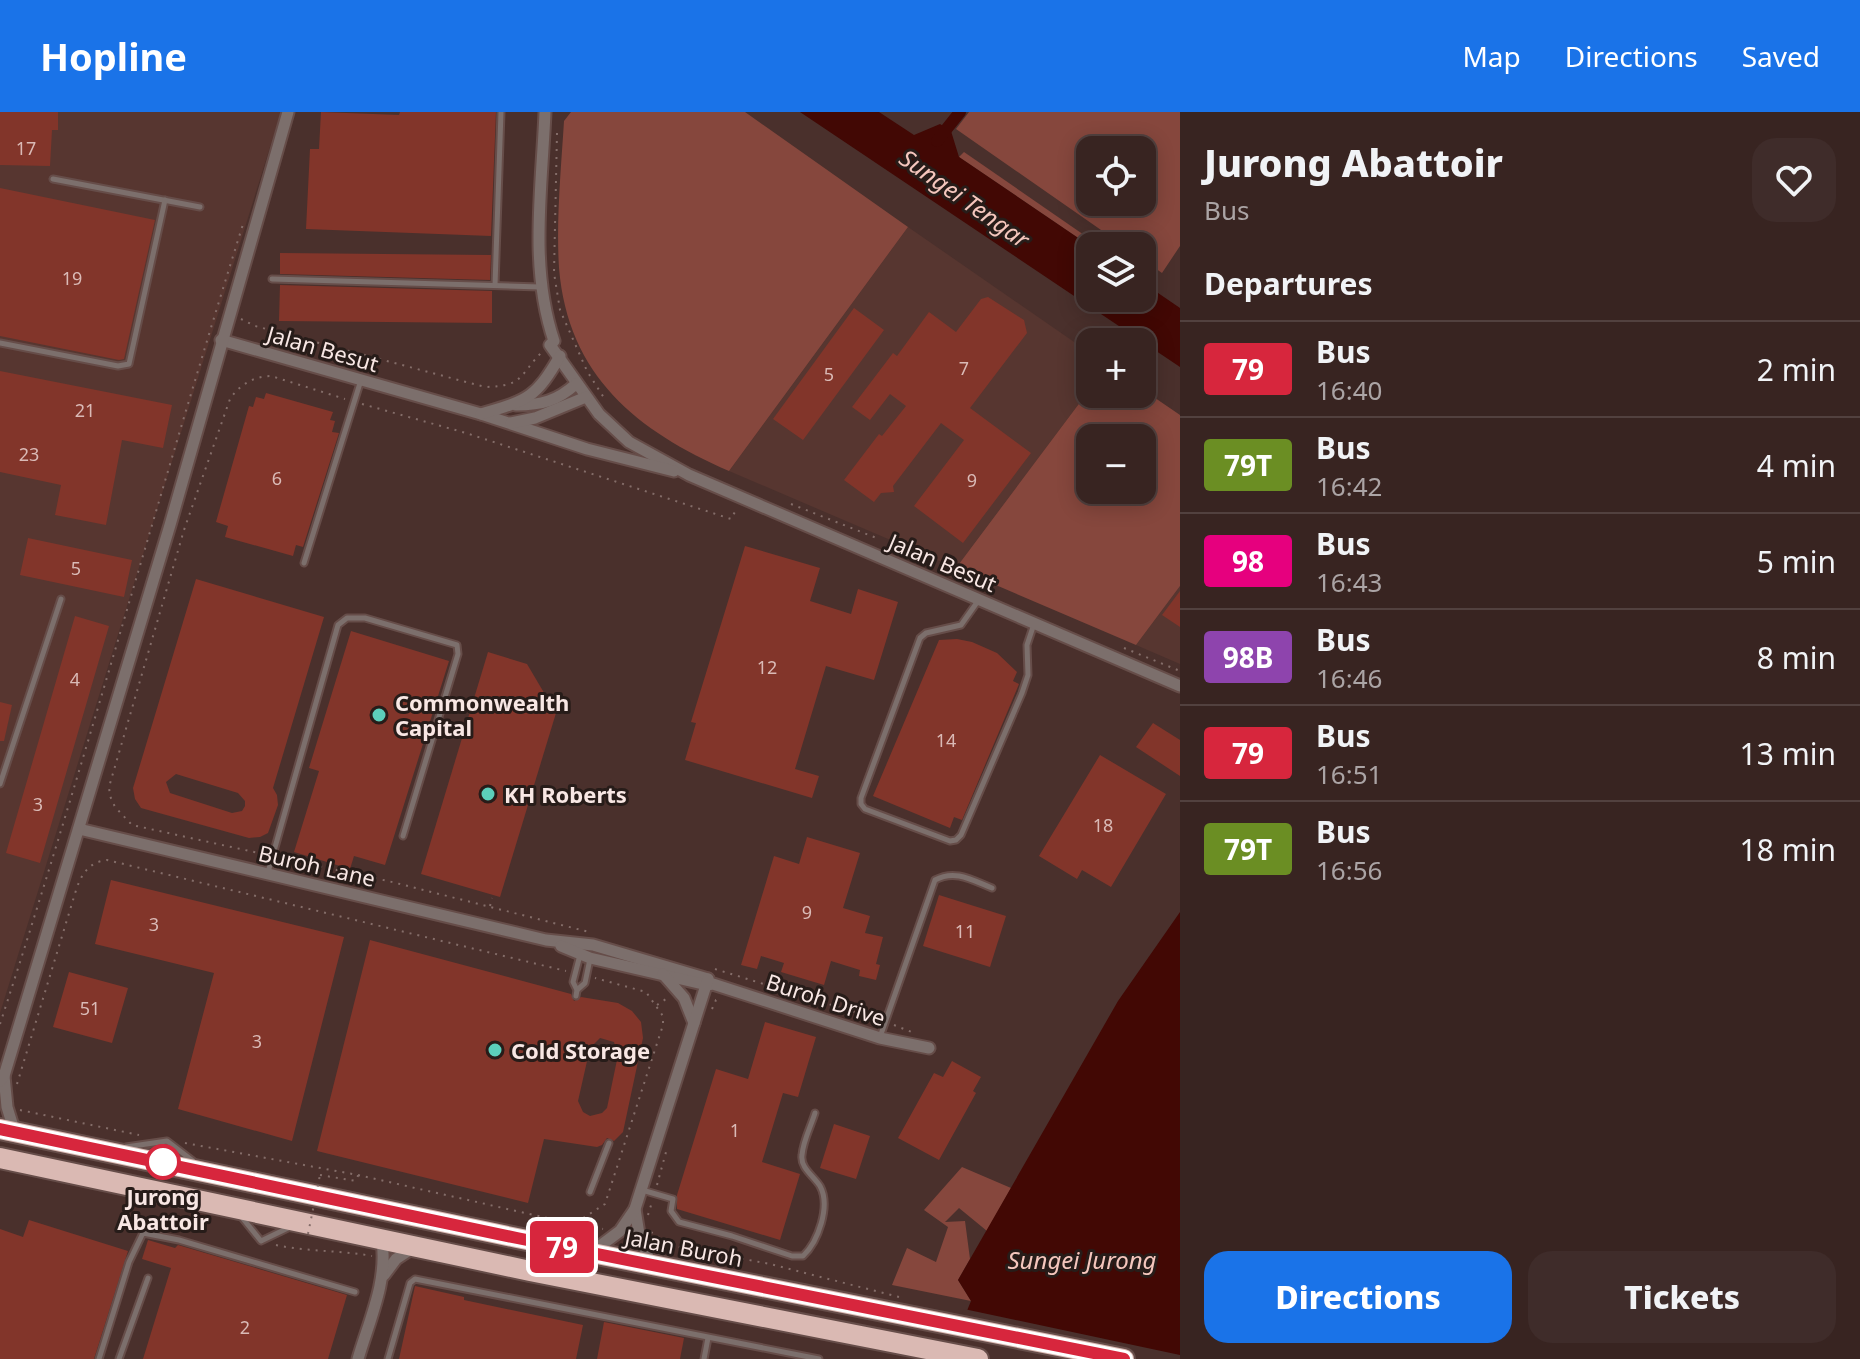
<!DOCTYPE html>
<meta charset="utf-8">
<style>
body{margin:0;font-family:"Noto Sans",sans-serif;background:#3f2c2a;color:#f1f3f6;height:100vh;display:flex;flex-direction:column;font-size:30px;white-space:nowrap}
*{box-sizing:border-box;margin:0}
p{font-size:26px;color:#aba4a5}
.icon{flex:none;width:44px;height:44px;fill:none;stroke:currentColor;stroke-width:2;stroke-linecap:round;stroke-linejoin:round}
.map{position:relative;flex:1;overflow:hidden}
.sheet{display:flex;flex-direction:column;background:#382421;width:680px}
.sheet>*{flex:none}
.badge{padding:0 16px;border-radius:6px;font-size:28px;line-height:52px}
.tools{position:absolute;left:1076px;top:24px;display:grid;gap:16px}
.tools a{display:grid;place-items:center;width:80px;height:80px;border-radius:16px;background:#382421;box-shadow:0 4px 20px #0003,0 0 0 2px #52413f;font-size:40px}
.map>.badge{position:absolute;translate:-50% -50%;box-shadow:0 0 0 4px #fff}
h2{padding:0 24px;font-size:30px;line-height:72px}
.round{display:grid;place-items:center;flex:none;width:84px;height:84px;border-radius:24px;background:#3f2c2a}
.headline{display:flex;align-items:center;justify-content:space-between;height:136px;padding:0 24px}
h1{font-size:38px;font-weight:800;line-height:60px}
.action{display:flex;gap:16px;margin-top:auto;padding:16px 24px}
.action a{flex:1;height:92px;border-radius:24px;background:#1a73e8;color:#fff;font-size:32px;font-weight:800;line-height:92px;text-align:center}
.action a+a{background:#3f2c2a;color:#f1f3f6}
ul{padding:0;list-style:none}
li{display:flex;align-items:center;gap:24px;height:96px;padding:0 24px;border-top:2px solid #52413f}
li div{flex:1}
li b{display:block;font-size:30px}
li em{font-style:normal}
li .badge{min-width:88px;font-weight:700;text-align:center}
header{display:flex;align-items:center;gap:48px;box-sizing:border-box;height:112px;padding:0 40px;background:#1a73e8;color:#fff}
header strong{font-size:38px}
nav{display:flex;gap:44px;margin-inline-start:auto;font-size:28px}
main{display:flex;flex:1;min-height:0}
.map>svg:first-child{display:block}
.built{fill:#573630}
.green{fill:#86473d;fill-rule:evenodd}
.water{fill:#420804}
.pier{fill:#4a302c}
.lines{fill:none;stroke-linecap:round;stroke-linejoin:round}
.canal{stroke:#420804;stroke-width:12}
.building{fill:#82352a;fill-rule:evenodd}
.lane-casing{stroke:#664d49;stroke-width:9}
.street-casing{stroke:#664d49;stroke-width:15}
.highway-casing{stroke:#664d49;stroke-width:24}
.path{stroke:#846d69;stroke-width:2;stroke-dasharray:2 6;stroke-linecap:butt}
.lane{stroke:#7c6f6c;stroke-width:5}
.street{stroke:#7c6f6c;stroke-width:11}
.highway{stroke:#dab9b3;stroke-width:20}
.path-bridge{stroke:#846d69;stroke-width:2;stroke-dasharray:2 6;stroke-linecap:butt}
.line-casing{stroke:#fff;stroke-width:18}
.line{stroke:#d7263d;stroke-width:12}
.poi-dot{fill:#5cceba;stroke:#271c19;stroke-width:3}
.stop-dot{fill:#fff;stroke:#d7263d;stroke-width:4}
.labels{text-anchor:middle;dominant-baseline:central;stroke-width:6;stroke-linejoin:round;paint-order:stroke}
.number-label{font-size:18px;fill:#dabab6}
.street-label{font-size:22px;fill:#f8e7e4;stroke:#271c19}
.poi-label{font-size:22px;font-weight:bold;fill:#f8e7e4;stroke:#271c19;text-anchor:start}
.stop-label{font-size:22px;font-weight:bold;fill:#f8e7e4;stroke:#271c19}
.water-label{font-size:24px;font-style:italic;fill:#f5c6bd;stroke:#271c19}
</style>
<header>
<strong>Hopline</strong>
<nav><a>Map</a><a>Directions</a><a>Saved</a></nav>
</header>
<main>
<div class="map">
<svg width="1180" height="1247" viewBox="0 0 1180 1247">
<rect width="100%" height="100%" fill="#4a302c"/>
<g class="built">
<polygon points="0,0 281,0 0,901"/>
<polygon points="908,115 1090,241 1090,277 956,456 729,359"/>
<polygon points="1180,474 1180,552 1136,533"/>
</g>
<g class="green">
<path d="M571,0h174l163,115 -179,244c-92,-40 -161,-95 -170,-203 -3,-48 2,-98 5,-147z"/>
<path d="M969,0h211v134l-18,27 -20,-14v-13h-18l-168,-117zM1142,38v52h-52v-52z"/>
<polygon points="964,40 1100,134 1090,134 959,45"/>
<path d="M1090,277v5h52v-5l38,26v171l-44,59 -180,-77zM1142,326v52h-52v-52z"/>
<polygon points="962,1055 1011,1076 987,1119 959,1096 945,1110 965,1109 970,1147 958,1168 971,1189 892,1173 907,1136 936,1150 948,1115 924,1098"/>
</g>
<g class="water">
<polygon points="800,0 879,0 914,23 940,12 951,19 959,45 1090,134 1090,186 1142,186 1142,170 1180,196 1180,255"/>
<polygon points="1180,800 1180,1247 947,1247 971,1189 958,1168 1118,889"/>
</g>
<polygon class="pier" points="964,1197 1180,1243 1180,1247 943,1247"/>
<g class="lines">
<polyline class="canal" points="937,29 960,0"/>
</g>
<g class="building">
<polygon points="0,0 58,0 58,18 52,18 50,54 0,53"/>
<polygon points="321,0 399,3 400,0 496,0 491,124 306,117 310,37 319,37"/>
<polygon points="0,76 155,108 124,247 119,248 0,224"/>
<polygon points="280,141 491,143 490,168 280,162"/>
<polygon points="280,173 492,179 492,211 279,209"/>
<polygon points="988,185 1024,208 1027,221 970,296 1031,341 963,431 914,394 964,328 941,311 893,374 894,380 881,381 874,390 844,368 879,322 882,324 906,294 890,282 870,308 852,295 893,241 897,244 929,200 956,220 981,187"/>
<polygon points="854,196 884,218 803,328 773,307"/>
<polygon points="0,259 172,293 163,336 122,328 106,413 55,403 61,373 0,360"/>
<polygon points="266,281 333,300 330,308 335,309 332,320 339,321 303,435 296,433 293,444 225,425 228,414 216,410 249,294 253,295 256,285 264,287"/>
<polygon points="28,426 132,448 124,485 20,463"/>
<polygon points="745,434 820,456 810,489 851,502 858,477 898,490 874,568 826,554 795,657 819,664 812,686 685,648 696,611 691,610"/>
<path d="M196,467l128,38 -51,171 4,7 1,10 -10,28 -8,4 -11,1 -108,-30 -6,-9 -2,-11zM176,662l62,19 7,8v5l-3,5 -10,2 -62,-20 -4,-11z"/>
<polygon points="1180,479 1180,515 1162,503"/>
<polygon points="75,504 109,514 40,751 6,741"/>
<polygon points="351,519 449,549 385,753 354,744 350,757 294,740 319,659 309,656"/>
<polygon points="957,527 972,530 997,541 1017,560 1013,569 1019,572 962,708 954,705 950,716 873,684 939,528"/>
<polygon points="488,540 527,552 556,601 500,785 421,762"/>
<polygon points="0,590 12,593 4,629 0,629"/>
<polygon points="1153,611 1180,628 1180,664 1136,635"/>
<polygon points="1100,643 1166,682 1111,775 1082,758 1077,767 1039,744"/>
<polygon points="807,725 860,741 843,796 870,804 865,821 883,825 876,852 880,853 876,868 859,864 860,858 831,849 824,873 781,860 784,851 761,844 757,857 741,853 774,744 799,752"/>
<polygon points="111,768 344,825 292,1029 178,997 214,861 95,832"/>
<polygon points="939,783 1006,804 990,855 923,834"/>
<path d="M370,828l201,54 3,7 7,-4 37,6 14,8 9,11 2,16 -20,94 -9,9 -7,-3 -5,7 -5,2 -53,-8 -16,64 -211,-52zM600,926l14,4 4,13 -11,53 -5,5 -12,3 -7,-4 -5,-11 12,-53z"/>
<polygon points="69,860 128,876 112,931 53,915"/>
<polygon points="765,910 816,925 798,985 783,981 762,1050 800,1062 780,1128 677,1097 677,1083 716,957 748,967"/>
<polygon points="952,949 981,965 973,979 976,981 939,1048 898,1026 934,961 943,965"/>
<polygon points="834,1012 870,1024 856,1067 820,1056"/>
<polygon points="29,1108 128,1139 94,1247 0,1247 0,1117 23,1125"/>
<polygon points="148,1128 175,1136 178,1133 347,1183 328,1247 143,1247 171,1156 142,1147"/>
<polygon points="415,1174 464,1185 464,1188 583,1213 576,1247 399,1247"/>
<polygon points="604,1210 684,1226 680,1247 597,1247"/>
</g>
<g class="lines">
<g class="lane-casing">
<g id="lane">
<polyline points="53,67 200,95"/>
<polyline points="272,167 540,175"/>
<polyline points="495,173 501,0"/>
<polyline points="0,231 118,254 129,252 165,88"/>
<polyline points="304,451 361,268"/>
<polyline points="978,489 961,513 926,521 920,526 861,686 861,692 865,697 950,729 956,728 961,723 1022,581 1028,563 1027,533 1034,512"/>
<polyline points="0,672 61,487"/>
<polyline points="268,760 338,513 347,506 365,506 457,533 458,542 403,724"/>
<polyline points="577,878 585,871 590,847"/>
<polyline points="576,884 577,878 573,870 580,843"/>
<path d="M880,925l55,-157c20,-11 37,0 57,8"/>
<polyline points="126,1035 167,1029 193,1049"/>
<path d="M642,1078l31,9 -2,12 8,11 53,14 60,20h11c15,-14 28,-50 17,-70 -6,-10 -20,-18 -18,-31 1,-14 9,-29 13,-42"/>
<polyline points="590,1080 609,1031"/>
<polyline points="240,1103 261,1129 290,1115"/>
<polyline points="99,1247 129,1150 143,1121 179,1128 355,1180"/>
<polyline points="119,1247 148,1166"/>
<polyline points="388,1247 410,1171 415,1167 819,1247"/>
<polyline points="704,1247 708,1226"/>
</g>
</g>
<g class="street-casing">
<g id="street">
<path d="M545,0c-3,76 -16,155 9,229l-4,4 49,69 30,28 60,33 491,211"/>
<polyline points="221,228 481,302 587,337 674,359"/>
<path d="M516,293c26,0 41,-4 60,-21"/>
<path d="M481,302c47,-14 54,-15 79,-58"/>
<polyline points="511,311 535,306 586,285"/>
<polyline points="79,717 546,828 593,833 708,867"/>
<polyline points="561,834 590,846 707,873 713,872 880,926 929,936"/>
<polyline points="663,862 684,886 694,911"/>
<polyline points="4,964 7,995 15,1021"/>
<polyline points="0,969 4,964 170,413 288,0"/>
<polyline points="635,1097 639,1122 651,1152"/>
<polyline points="592,1140 620,1119 635,1097 708,867"/>
<polyline points="384,1163 396,1147 414,1135"/>
<path d="M358,1247c11,-38 30,-78 24,-118"/>
</g>
</g>
<g class="highway-casing">
<g id="highway">
<polyline points="0,1017 517,1126 1124,1247"/>
<polyline points="0,1046 530,1159 978,1247"/>
</g>
</g>
<g class="path">
<polyline points="557,21 554,161 560,198 587,259 606,289"/>
<path d="M241,207l14,7 230,61c40,-1 34,-12 57,-35"/>
<polyline points="362,292 466,321 731,407 736,398"/>
<polyline points="791,392 879,427"/>
<polyline points="1124,536 1180,559"/>
<path d="M263,742l-131,-29 -17,-18 -5,-11 -1,-9 75,-257 46,-131c9,-14 24,-23 41,-23l74,23"/>
<polyline points="281,746 388,769 589,820"/>
<polyline points="490,794 492,786"/>
<polyline points="715,857 877,907"/>
<polyline points="657,893 669,885"/>
<polyline points="712,897 716,888 719,887"/>
<path d="M0,912c87,-266 160,-536 244,-803"/>
<polyline points="894,913 914,921"/>
<path d="M17,972l60,-197c6,-15 13,-25 30,-27l459,111"/>
<polyline points="20,998 139,1023"/>
<polyline points="185,1031 358,1063 357,1069"/>
<polyline points="320,1063 356,1069"/>
<polyline points="358,1063 569,1111 577,1110 605,1092 663,913 663,904 646,880 595,866"/>
<polyline points="657,1073 666,1040"/>
<polyline points="648,1103 652,1090"/>
<polyline points="579,1111 603,1117"/>
<polyline points="651,1120 670,1133 770,1152 899,1185"/>
<path d="M276,1133c32,7 63,5 96,11"/>
</g>
<use href="#lane" class="lane"/>
<use href="#street" class="street"/>
<use href="#highway" class="highway"/>
<polyline class="path-bridge" points="308,1122 320,1063"/>
</g>
<g class="lines">
<g class="line-casing">
<polyline id="line" points="0,1017 517,1126 1124,1247"/>
</g>
<use href="#line" class="line"/>
</g>
<g class="poi-dot">
<circle cx="379" cy="603" r="8"/>
<circle cx="488" cy="682" r="8"/>
<circle cx="495" cy="938" r="8"/>
</g>
<circle class="stop-dot" cx="163" cy="1050" r="16"/>
<g class="labels">
<g class="number-label">
<text x="26" y="36">17</text>
<text x="72" y="166">19</text>
<text x="964" y="256">7</text>
<text x="829" y="262">5</text>
<text x="85" y="298">21</text>
<text x="29" y="342">23</text>
<text x="277" y="366">6</text>
<text x="972" y="368">9</text>
<text x="76" y="456">5</text>
<text x="767" y="555">12</text>
<text x="75" y="567">4</text>
<text x="946" y="628">14</text>
<text x="38" y="692">3</text>
<text x="1103" y="713">18</text>
<text x="807" y="800">9</text>
<text x="154" y="812">3</text>
<text x="965" y="819">11</text>
<text x="90" y="896">51</text>
<text x="257" y="929">3</text>
<text x="735" y="1018">1</text>
<text x="245" y="1215">2</text>
</g>
<g class="street-label">
<text transform="translate(323 236) rotate(16)">Jalan Besut</text>
<text transform="translate(943 450) rotate(23)">Jalan Besut</text>
<text transform="translate(317 753) rotate(13)">Buroh Lane</text>
<text transform="translate(826 887) rotate(18)">Buroh Drive</text>
<text transform="translate(684 1135) rotate(11)">Jalan Buroh</text>
</g>
<g class="poi-label">
<text x="395" y="590">Commonwealth<tspan x="395" dy="25">Capital</tspan></text>
<text x="504" y="682">KH Roberts</text>
<text x="511" y="938">Cold Storage</text>
</g>
<g class="stop-label">
<text x="163" y="1084">Jurong<tspan x="163" dy="25">Abattoir</tspan></text>
</g>
<g class="water-label">
<text transform="translate(965 86) rotate(35)">Sungei Tengar</text>
<text x="1082" y="1147">Sungei Jurong</text>
</g>
</g>
</svg>
<div class="tools">
<a><svg class="icon" aria-label="locate" viewBox="0 0 24 24"><circle cx="12" cy="12" r="6"/><path d="M12 2v4M12 18v4M2 12h4M18 12h4"/></svg></a>
<a><svg class="icon" aria-label="layers" viewBox="0 0 24 24"><path d="M12 4l9 5-9 5-9-5zM3 14l9 5 9-5"/></svg></a>
<a>+</a>
<a>−</a>
</div>
<b class="badge" style="left:562px;top:1135px;background:#d7263d;color:#fff">79</b>
</div>
<section class="sheet">
<div class="headline"><div><h1>Jurong Abattoir</h1><p>Bus</p></div><a class="round"><svg class="icon" aria-label="heart" viewBox="0 0 24 24"><path d="M12 20l-8-8c-3-5 5-10 8-4 3-6 11-1 8 4z"/></svg></a></div>
<h2>Departures</h2>
<ul>
<li><span class="badge" style="background:#d7263d;color:#fff">79</span><div><b>Bus</b><p>16:40</p></div><em>2 min</em></li>
<li><span class="badge" style="background:#6b8e23;color:#fff">79T</span><div><b>Bus</b><p>16:42</p></div><em>4 min</em></li>
<li><span class="badge" style="background:#e6007e;color:#fff">98</span><div><b>Bus</b><p>16:43</p></div><em>5 min</em></li>
<li><span class="badge" style="background:#8e44ad;color:#fff">98B</span><div><b>Bus</b><p>16:46</p></div><em>8 min</em></li>
<li><span class="badge" style="background:#d7263d;color:#fff">79</span><div><b>Bus</b><p>16:51</p></div><em>13 min</em></li>
<li><span class="badge" style="background:#6b8e23;color:#fff">79T</span><div><b>Bus</b><p>16:56</p></div><em>18 min</em></li>
</ul>
<div class="action"><a>Directions</a><a>Tickets</a></div>
</section>
</main>
